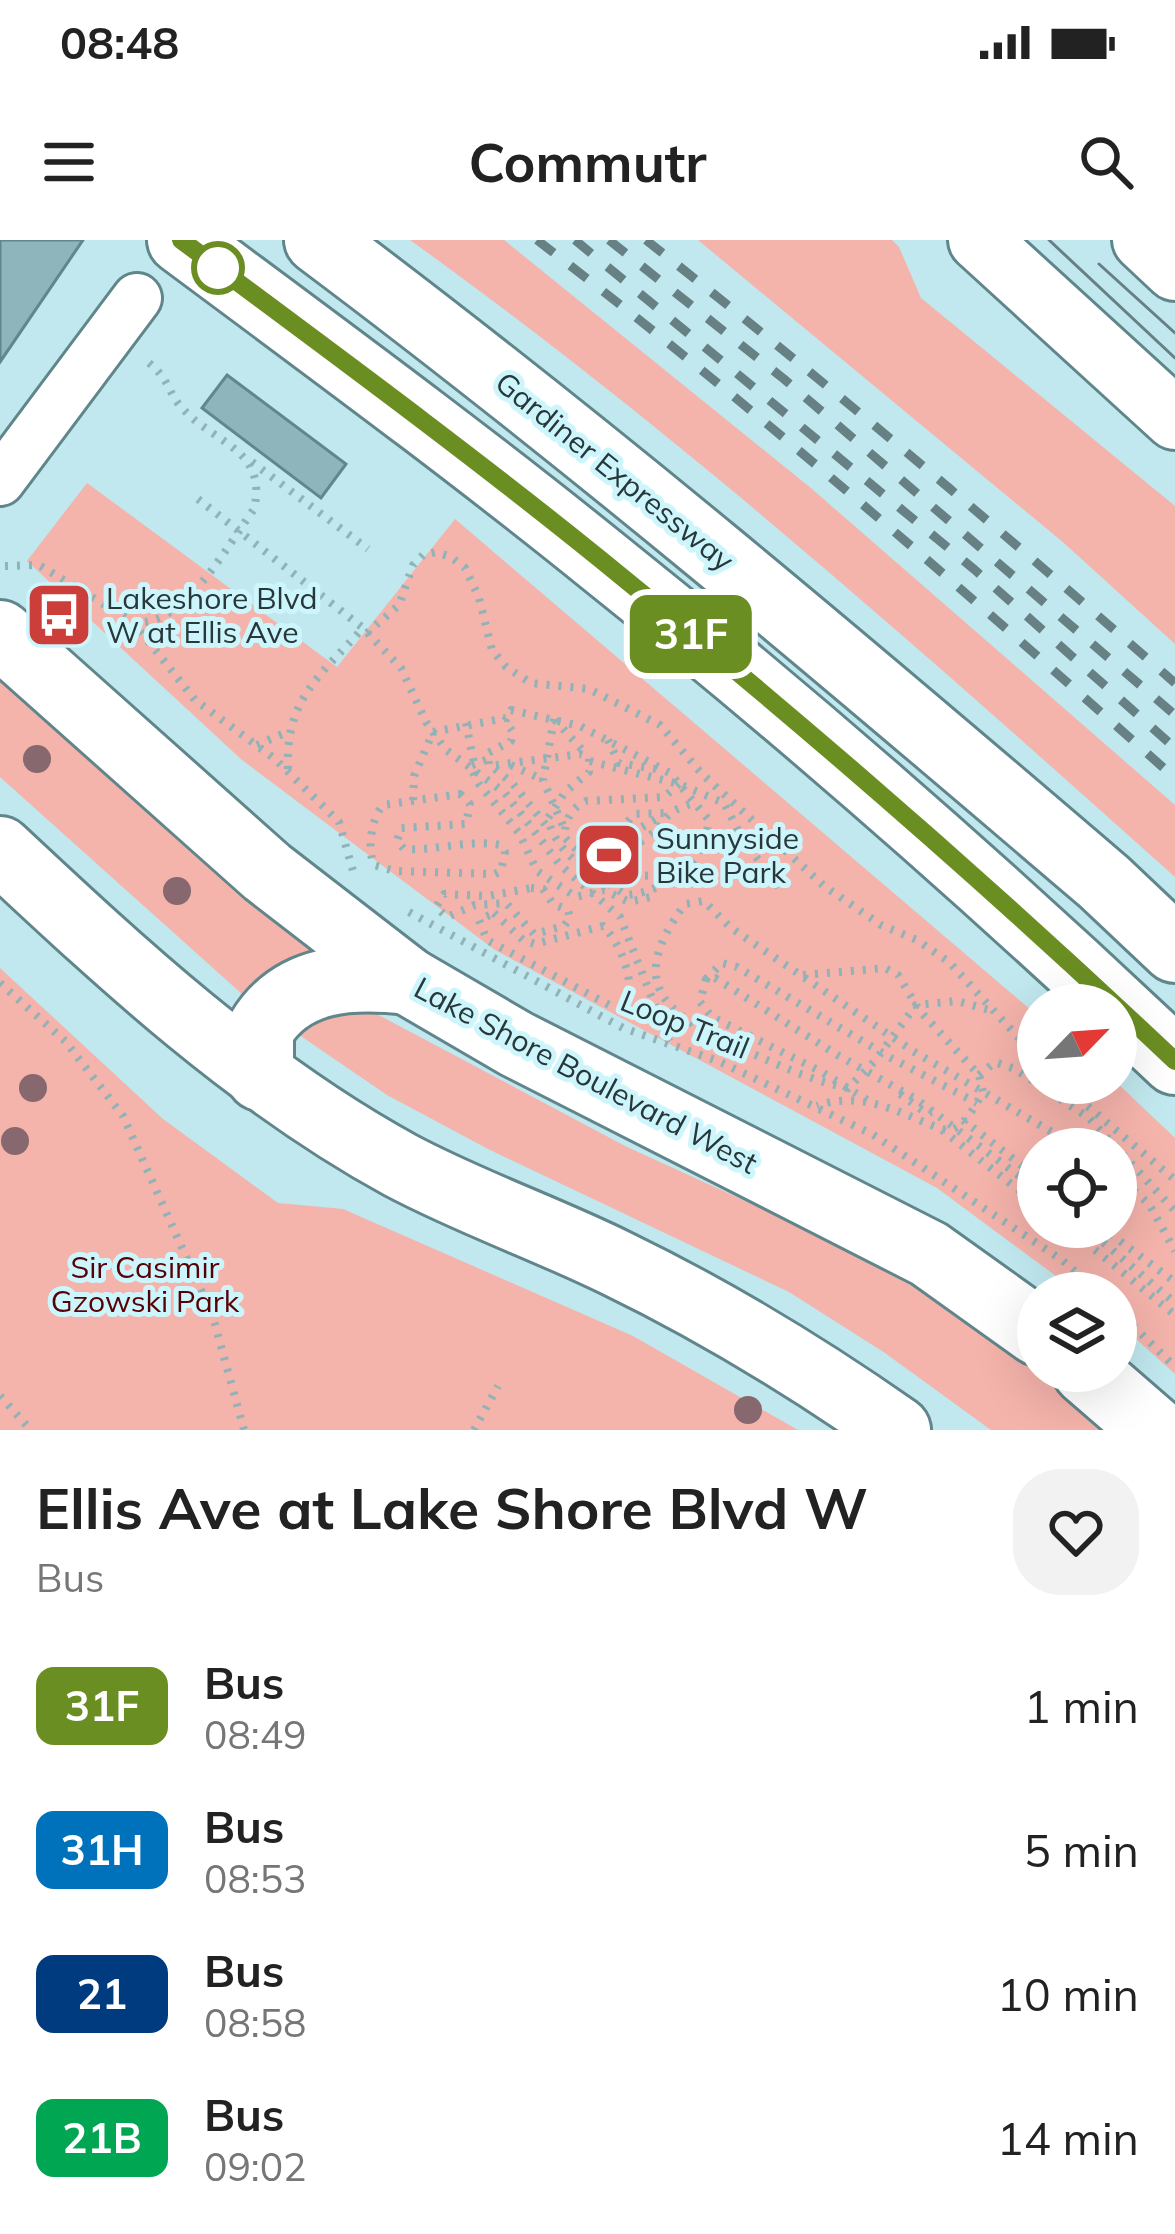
<!DOCTYPE html>
<style>
body{margin:0;font-family:Mulish,sans-serif;background:#f2f2f2;color:#222;height:100vh;display:flex;flex-direction:column;font-size:45px;white-space:nowrap}
*{box-sizing:border-box;margin:0}
p{font-size:39px;color:#767676}
.icon{flex:none;width:66px;height:66px;fill:none;stroke:currentColor;stroke-width:2;stroke-linecap:round;stroke-linejoin:round}
.map{position:relative;height:1190px;overflow:hidden}
.sheet{display:flex;flex-direction:column;background:#fff;flex:1}
.sheet>*{flex:none}
.badge{padding:0 24px;border-radius:18px;font-size:42px;line-height:78px}
.needle{width:78px;rotate:65deg}
.buttons{position:absolute;left:1017px;top:744px;display:grid;gap:24px}
.buttons a{display:grid;place-items:center;width:120px;height:120px;border-radius:50%;background:#fff;box-shadow:0 12px 48px #0002;font-size:60px}
.map>.badge{position:absolute;translate:-50% -50%;box-shadow:0 0 0 6px #fff}
.round{display:grid;place-items:center;flex:none;width:126px;height:126px;border-radius:48px;background:#f2f2f2}
.headline{display:flex;align-items:center;justify-content:space-between;height:204px;padding:0 36px}
h1{font-size:57px;font-weight:700;line-height:90px}
ul{padding:0;list-style:none}
li{display:flex;align-items:center;gap:36px;height:144px;padding:0 36px}
li div{flex:1}
li b{display:block;font-size:45px}
li em{font-style:normal}
li .badge{min-width:132px;font-weight:700;text-align:center}
.status{display:flex;justify-content:space-between;align-items:center;height:84px;padding:0 60px;background:#fff;direction:ltr}
.status svg{height:33px;fill:currentColor}
header{display:flex;justify-content:space-between;align-items:center;height:156px;padding:0 36px;background:#fff;font-size:54px;font-weight:700}
.map>svg:first-child{display:block}
.green{fill:#f4b3ab;fill-rule:evenodd}
.building{fill:#8eb5bb;stroke:#61878d;stroke-width:3}
.lines{fill:none;stroke-linecap:round;stroke-linejoin:round}
.minor-casing{stroke:#60868b;stroke-width:54}
.major-casing{stroke:#60868b;stroke-width:66}
.highway-casing{stroke:#60868b;stroke-width:72}
.path{stroke:#91b2b7;stroke-width:8;stroke-dasharray:3 9;stroke-linecap:butt}
.minor{stroke:#fff;stroke-width:48}
.major{stroke:#fff;stroke-width:60}
.highway{stroke:#fff;stroke-width:66}
.tram{stroke:#668084;stroke-width:3}
.rail{stroke:#668084;stroke-width:9;stroke-dasharray:21 21;stroke-linecap:butt}
.tree{fill:#86686e}
.line-casing{stroke:#fff;stroke-width:27}
.line{stroke:#6b8e23;stroke-width:18}
.stop-dot{fill:#fff;stroke:#6b8e23;stroke-width:6}
.labels{text-anchor:middle;dominant-baseline:central;stroke-width:10;stroke-linejoin:round;paint-order:stroke}
.street-label{font-size:30px;fill:#27373a;stroke:#cdf5fc}
.poi-label{font-size:30px;fill:#27373a;stroke:#cdf5fc;text-anchor:start}
.park-label{font-size:30px;fill:#570005;stroke:#cdf5fc}
</style>
<div class="status"><b>08:48</b><svg viewBox="0 0 49 12"><path d="M0 12V9h3v3zM5 12V6h3v6zM10 12V3h3v9zM15 12V0h3v12zM26 1h20v11H26zM47 4h2v5h-2z"/></svg></div>
<header><svg class="icon" aria-label="menu" viewBox="0 0 24 24"><path d="M4 6h16M4 12h16M4 18h16"/></svg>Commutr<svg class="icon" aria-label="search" viewBox="0 0 24 24"><circle cx="10" cy="10" r="6"/><path d="M15 15l6 6"/></svg></header>
<div class="map">
<svg width="1175" height="1190" viewBox="0 0 1175 1190">
<rect width="100%" height="100%" fill="#c0e8ee"/>
<g class="green">
<path d="M410,0h94l308,249 363,316v72c-247,-221 -495,-443 -765,-637z"/>
<polygon points="698,0 892,0 899,7 921,58 1175,266 1175,404 1064,303"/>
<path d="M87,243l250,184 118,-148 583,497v67l78,-1 59,56v236l-59,-53v-28h-37l-142,-105 -442,-238 -253,-190 -215,-199zM1116,909v78h-78v-78z"/>
<polygon points="0,431 330,718 284,731 242,754 0,537"/>
<polygon points="0,728 163,879 278,963 343,969 633,1096 798,1190 0,1190"/>
<polygon points="316,771 371,771 627,907 912,1037 1038,1123 1038,1131 1047,1131 1115,1190 991,1190 885,1113 789,1052 488,909 387,855 295,792"/>
</g>
<g class="building">
<polygon points="0,0 83,0 0,122"/>
<polygon points="227,135 346,224 321,258 202,168"/>
</g>
<g class="lines">
<g class="minor-casing">
<polyline id="minor" points="0,241 137,58"/>
</g>
<g class="major-casing">
<g id="major">
<polyline points="979,0 1175,179"/>
<polyline points="1143,0 1175,30"/>
</g>
</g>
<g class="highway-casing">
<g id="highway">
<path d="M181,0c141,105 283,209 419,319 199,159 390,327 575,502"/>
<path d="M318,0c271,203 529,422 786,642l71,67"/>
<polyline points="0,394 267,632 408,741 516,804 929,1014 1038,1092"/>
<path d="M0,610c124,116 250,233 400,315 69,37 145,63 216,98 99,48 191,104 281,167"/>
<path d="M260,837v-47c32,-54 93,-55 148,-49"/>
<polyline points="1086,1131 1154,1190"/>
</g>
</g>
<g class="path">
<polyline points="252,222 368,309"/>
<polyline points="198,259 363,388 401,428 426,482 445,509 505,553 560,625 620,677 671,806"/>
<path d="M5,326l34,-1 94,57c50,7 94,-76 121,-113 14,-60 -40,-65 -72,-101 -14,-15 -12,-28 -33,-45"/>
<polyline points="133,382 195,460 275,519 339,582 353,631"/>
<polyline points="367,393 399,365 413,325 423,315 436,312 451,317 465,328 479,358 492,410 506,427 531,443 589,449 660,485 702,534 824,646 881,685 917,700 949,722 1038,819"/>
<path d="M511,470l69,16 90,47 38,46c1,43 -43,73 -82,76 -31,-21 -70,-38 -78,-77l17,-26 24,-20v-15l-9,-3 -91,12 -1,-13 23,-12 2,-9 -8,-11z"/>
<polyline points="554,479 543,540 564,588"/>
<polyline points="555,480 585,513"/>
<polyline points="466,483 474,524"/>
<polyline points="608,500 619,523 657,529"/>
<polyline points="257,505 287,492"/>
<polyline points="486,520 470,526 479,544 519,593 537,631 576,657 604,650 629,662 651,657"/>
<polyline points="590,521 679,544 724,563 743,600 779,647"/>
<polyline points="511,525 543,540"/>
<path d="M288,529c-3,-70 32,-93 75,-141"/>
<polyline points="495,529 513,544 549,589"/>
<path d="M679,544l-15,13 -78,4c-15,7 -22,20 -21,37l18,18c18,-3 51,-8 65,-19 23,-18 11,-24 46,-34"/>
<path d="M460,554l10,10 -4,20 -65,4 -4,13 7,8c32,2 65,-10 96,-4l5,7 -4,19 -6,3 -100,-3 -21,-6c-7,-17 -3,-46 9,-60z"/>
<polyline points="413,560 414,536 433,492 506,478"/>
<polyline points="611,605 661,576"/>
<polyline points="605,609 634,574 666,573"/>
<polyline points="597,635 678,636"/>
<polygon points="531,648 543,649 553,664 568,670 570,678 564,686 534,694 506,663 475,665 447,677 436,667 444,654 488,656"/>
<polyline points="409,672 623,788 718,821 872,894 1062,1020 1100,1053"/>
<path d="M494,673l29,27 12,4 68,-18c18,17 37,64 19,83l-9,-2 -126,-67 -8,-20z"/>
<path d="M803,735l82,-7 13,7 21,35 60,65 4,17c-7,12 -16,31 -30,37 -20,7 -77,-45 -136,-23"/>
<polyline points="706,739 722,723 737,727 891,818 977,863"/>
<polyline points="0,743 65,801 123,876 213,1077 244,1190"/>
<polyline points="979,835 995,822 1015,829 1089,878 1175,971"/>
<polyline points="1060,843 1175,940"/>
<path d="M848,848c-35,-7 -65,-21 -97,-35 -78,-35 -131,-62 -66,-149l19,-3 27,27 182,123 168,98"/>
<polyline points="846,850 874,822 916,765 957,761 993,771"/>
<polyline points="900,854 926,873 932,872"/>
<polyline points="867,860 820,831 712,777 700,762 706,739 715,738 839,816 916,859 1038,950"/>
<polyline points="963,880 1038,938"/>
<polyline points="942,890 1038,965"/>
<polyline points="1116,935 1149,964 1175,1011"/>
<polyline points="1067,987 1175,1075"/>
<polyline points="1085,987 1175,1063"/>
<polyline points="1101,987 1175,1042"/>
<polyline points="1116,1069 1175,1127"/>
<polyline points="0,1156 31,1190"/>
<polyline points="474,1190 498,1146"/>
</g>
<use href="#minor" class="minor"/>
<use href="#major" class="major"/>
<use href="#highway" class="highway"/>
<g class="tram">
<polyline points="1049,0 1175,118"/>
<polyline points="1099,24 1175,93"/>
</g>
<g class="rail">
<path d="M537,0c221,169 430,353 638,538"/>
<polyline points="575,0 975,330 1175,508"/>
<polyline points="609,0 784,139 1175,475"/>
<path d="M646,0c181,143 356,291 529,443"/>
</g>
</g>
<g class="tree">
<circle cx="37" cy="519" r="14"/>
<circle cx="177" cy="651" r="14"/>
<circle cx="33" cy="848" r="14"/>
<circle cx="15" cy="901" r="14"/>
<circle cx="748" cy="1170" r="14"/>
</g>
<g class="lines">
<g class="line-casing">
<path id="line" d="M181,0c141,105 283,209 419,319 198,160 390,327 575,502"/>
</g>
<use href="#line" class="line"/>
</g>
<defs>
<g id="bus-square" transform="scale(3.45)"><rect x="-9" y="-9" width="18" height="18" rx="4" fill="#cc3e3a" stroke="#cdf5fc"/><path d="M-5-6H5V4H4V6H2V4H-2V6H-4V4H-5ZM-3.5-4V0h7V-4ZM-3.5 1.2v1.5H-2V1.2ZM2 1.2v1.5H3.5V1.2Z" fill="#fff"/></g>
<g id="stadium-square" transform="scale(3.45)"><rect x="-9" y="-9" width="18" height="18" rx="4" fill="#cc3e3a" stroke="#cdf5fc"/><path d="M0-5a6.5 5 0 1 0 0 10a6.5 5 0 1 0 0-10ZM-3.5-1.8h7v3.6h-7Z" fill="#fff"/></g>
</defs>
<g fill-rule="evenodd">
<use href="#bus-square" x="59" y="375"/>
<use href="#stadium-square" x="609" y="615"/>
</g>
<circle class="stop-dot" cx="218" cy="28" r="24"/>
<g class="labels">
<g class="street-label">
<text transform="translate(615 231) rotate(39)">Gardiner Expressway</text>
<text transform="translate(685 784) rotate(22)">Loop Trail</text>
<text transform="translate(586 835) rotate(28)">Lake Shore Boulevard West</text>
</g>
<g class="poi-label">
<text x="106" y="358">Lakeshore Blvd<tspan x="106" dy="34">W at Ellis Ave</tspan></text>
<text x="656" y="598">Sunnyside<tspan x="656" dy="34">Bike Park</tspan></text>
</g>
<g class="park-label">
<text x="145" y="1027">Sir Casimir<tspan x="145" dy="34">Gzowski Park</tspan></text>
</g>
</g>
</svg>
<div class="buttons">
<a><svg class="needle" viewBox="-14 -14 28 28"><path d="M0-13l5 13h-10z" fill="#e53935"/><path d="M0 13l5-13h-10z" fill="#767676"/></svg></a>
<a><svg class="icon" aria-label="locate" viewBox="0 0 24 24"><circle cx="12" cy="12" r="6"/><path d="M12 2v4M12 18v4M2 12h4M18 12h4"/></svg></a>
<a><svg class="icon" aria-label="layers" viewBox="0 0 24 24"><path d="M12 4l9 5-9 5-9-5zM3 14l9 5 9-5"/></svg></a>
</div>
<b class="badge" style="left:691px;top:394px;background:#6b8e23;color:#fff">31F</b>
</div>
<section class="sheet">
<div class="headline"><div><h1>Ellis Ave at Lake Shore Blvd W</h1><p>Bus</p></div><a class="round"><svg class="icon" aria-label="heart" viewBox="0 0 24 24"><path d="M12 20l-8-8c-3-5 5-10 8-4 3-6 11-1 8 4z"/></svg></a></div>
<ul>
<li><span class="badge" style="background:#6b8e23;color:#fff">31F</span><div><b>Bus</b><p>08:49</p></div><em>1 min</em></li>
<li><span class="badge" style="background:#0072bc;color:#fff">31H</span><div><b>Bus</b><p>08:53</p></div><em>5 min</em></li>
<li><span class="badge" style="background:#003b80;color:#fff">21</span><div><b>Bus</b><p>08:58</p></div><em>10 min</em></li>
<li><span class="badge" style="background:#00a651;color:#fff">21B</span><div><b>Bus</b><p>09:02</p></div><em>14 min</em></li>
</ul>
</section>
